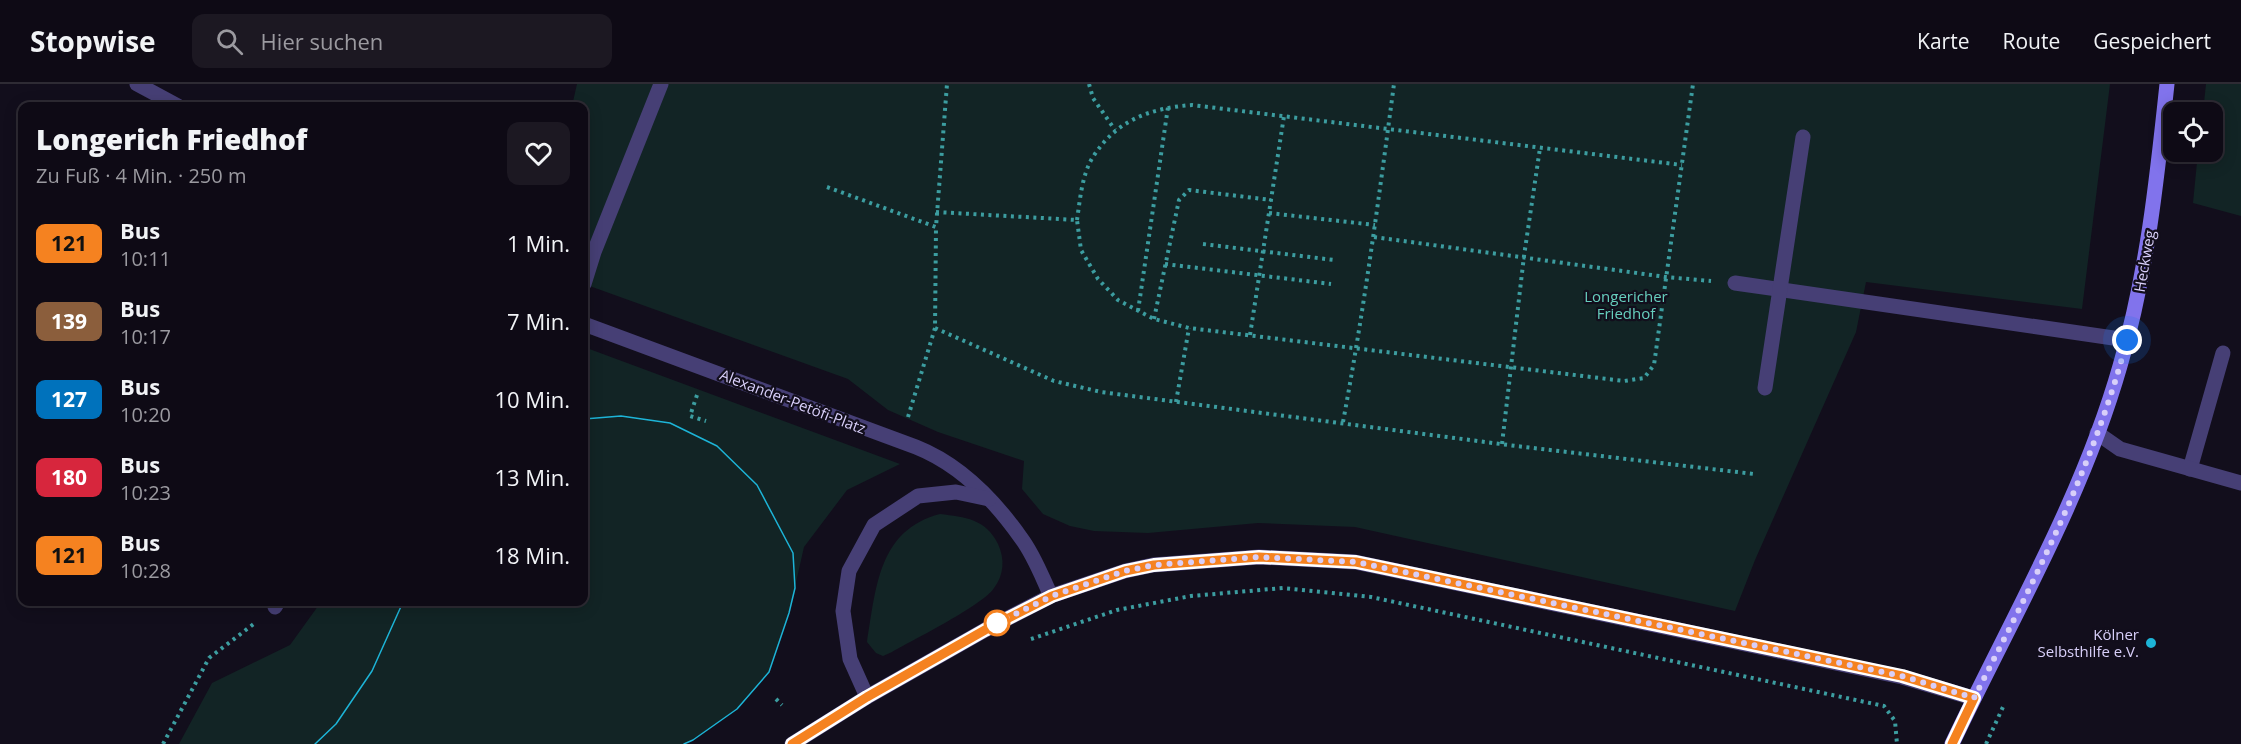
<!DOCTYPE html>
<html lang="de">
<meta charset="utf-8">
<style>
body{margin:0;font-family:"Open Sans",sans-serif;background:#1c1822;color:#f1f3f6;height:100vh;display:flex;flex-direction:column;font-size:22px;white-space:nowrap}
*{box-sizing:border-box;margin:0}
p{font-size:20px;color:#9b9aa0}
.icon{flex:none;width:33px;height:33px;fill:none;stroke:currentColor;stroke-width:2;stroke-linecap:round;stroke-linejoin:round}
.map{position:relative;flex:1;overflow:hidden}
.side{position:absolute;left:18px;top:18px;width:570px;height:504px;display:flex;flex-direction:column;background:#0e0a15;border-radius:12px;box-shadow:0 3px 15px #0003,0 0 0 2px #2e2b34}
.side>*{flex:none}
.badge{padding:0 12px;border-radius:9px;font-size:21px;line-height:39px}
.tools{position:absolute;left:2163px;top:18px;display:grid;gap:12px}
.tools a{display:grid;place-items:center;width:60px;height:60px;border-radius:12px;background:#0e0a15;box-shadow:0 3px 15px #0003,0 0 0 2px #2e2b34;font-size:30px}
.you{position:absolute;width:30px;height:30px;margin:-15px;border:4px solid #fff;border-radius:50%;background:#1a73e8;box-shadow:0 0 0 9px #1a73e833}
.map>.badge{position:absolute;translate:-50% -50%;box-shadow:0 0 0 3px #fff}
.round{display:grid;place-items:center;flex:none;width:63px;height:63px;border-radius:12px;background:#1c1822}
.summary{display:flex;align-items:center;justify-content:space-between;height:102px;padding:0 18px}
h1{font-size:28px;font-weight:800;line-height:45px}
ul{padding:0;list-style:none}
li{display:flex;align-items:center;gap:18px;height:78px;padding:0 18px}
li div{flex:1}
li b{display:block;font-size:22px}
li em{font-style:normal}
li .badge{min-width:66px;font-weight:700;text-align:center}
header{display:flex;align-items:center;gap:36px;box-sizing:border-box;height:84px;padding:0 30px;background:#0e0a15;border-bottom:2px solid #2e2b34}
header strong{font-size:28px}
nav{display:flex;gap:33px;margin-inline-start:auto;font-size:21px}
.search{width:420px;height:54px;background:#1c1822;display:flex;align-items:center;gap:15px;box-sizing:border-box;padding:0 21px;border-radius:12px;color:#9b9aa0;font-size:22px}
.map>svg:first-child{display:block}
.green{fill:#122425}
.lines{fill:none;stroke-linecap:round;stroke-linejoin:round}
.path{stroke:#3c9da0;stroke-width:4;stroke-dasharray:3 4.5;stroke-linecap:butt}
.lane{stroke:#463f75;stroke-width:15}
.street{stroke:#463f75;stroke-width:15}
.secondary{stroke:#8173ec;stroke-width:15}
.tram{stroke:#1db4d7;stroke-width:1.5}
.line-casing{stroke:#fff;stroke-width:14}
.line{stroke:#f58220;stroke-width:9}
.walk{stroke:#d8cff9;stroke-width:6;stroke-dasharray:0 10.8}
.stop-dot{fill:#fff;stroke:#f58220;stroke-width:3}
.poi-dot{fill:#1db4d7;stroke:#120e1c;stroke-width:2}
.labels{text-anchor:middle;dominant-baseline:central;stroke-width:4.5;stroke-linejoin:round;paint-order:stroke}
.street-label{font-size:15px;fill:#d8cff9;stroke:#120e1c}
.park-label{font-size:15px;fill:#66cebd;stroke:#120e1c}
.poi-label{font-size:15px;fill:#d8cff9;stroke:#120e1c;text-anchor:end}
</style>
<header>
<strong>Stopwise</strong>
<div class="search"><svg class="icon" aria-label="search" viewBox="0 0 24 24"><circle cx="10" cy="10" r="6"/><path d="M15 15l6 6"/></svg>Hier suchen</div>
<nav><a>Karte</a><a>Route</a><a>Gespeichert</a></nav>
</header>
<div class="map">
<svg width="2241" height="660" viewBox="0 0 2241 660">
<rect width="100%" height="100%" fill="#120e1c"/>
<g class="green">
<polygon points="577,0 2110,0 2082,225 1866,198 1856,248 1755,476 1735,527 1355,443 1258,439 1148,449 1094,447 1070,442 1043,430 1022,405 1024,377 938,348 888,326 848,295 584,200 584,22 572,22"/>
<polygon points="2206,0 2241,0 2241,132 2193,119 2198,68 2212,68 2212,28 2203,28"/>
<polygon points="584,263 900,380 847,406 804,463 789,529 769,588 737,625 693,656 684,660 179,660 212,599 290,561 321,518 584,518"/>
<path d="M940,430c25,3 46,5 58,30 7,15 6,31 -4,44 -11,17 -81,52 -102,64l-9,4 -7,-3 -9,-11c9,-53 11,-112 73,-128z"/>
</g>
<g class="lines">
<g class="path">
<polyline points="1089,0 1093,14 1115,46"/>
<polyline points="827,103 936,143 947,0"/>
<polyline points="936,128 1077,136 1081,166 1098,195 1118,216 1154,235 1189,244 1624,297 1644,294 1654,281 1693,0"/>
<polyline points="1269,129 1375,141"/>
<path d="M1077,136c3,-20 5,-46 16,-63 23,-37 58,-49 99,-52l490,60"/>
<polyline points="1374,153 1666,193 1711,197"/>
<polyline points="1203,160 1334,176"/>
<polyline points="1165,180 1331,200"/>
<polyline points="1138,227 1168,23"/>
<polyline points="1154,235 1179,116 1189,106 1271,116"/>
<polyline points="935,244 1054,297 1101,308 1516,362 1754,390"/>
<polyline points="1250,251 1284,32"/>
<polyline points="697,311 690,332 706,337"/>
<polyline points="1176,318 1189,244"/>
<polyline points="908,333 935,244 936,143"/>
<path d="M1343,338c21,-112 36,-225 51,-338"/>
<polyline points="1502,360 1524,172 1540,64"/>
<polyline points="1031,555 1117,526 1191,512 1283,504 1371,513 1884,622 1895,637 1897,660"/>
<polyline points="776,615 782,621"/>
<polyline points="163,660 209,574 255,539"/>
<polyline points="1986,660 2003,623"/>
</g>
<g class="lane">
<polyline points="1735,199 2127,256"/>
<polyline points="584,200 594,168 661,0"/>
<polyline points="1765,304 1803,53"/>
<polyline points="2190,385 2223,269"/>
</g>
<g class="street">
<polyline points="137,0 178,22"/>
<path d="M584,240l332,123c43,17 79,54 105,91 13,17 21,39 30,58"/>
<polyline points="2097,349 2120,365 2241,399"/>
<polyline points="275,523 278,518"/>
<polyline points="867,613 850,575 843,527 849,487 874,441 918,412 956,408 989,415"/>
<polyline points="792,660 867,613 985,546 1051,512 1125,487 1153,481 1259,473 1355,478 1902,593 1973,614"/>
</g>
<path class="secondary" d="M1952,660c59,-125 130,-245 168,-378 27,-92 37,-187 47,-282"/>
<g class="tram">
<polyline points="584,335 621,332 670,339 717,362 757,401 793,469 795,504 789,529 769,588 737,625 693,656 684,660"/>
<polyline points="315,660 336,640 372,587 403,518"/>
</g>
</g>
<g class="lines">
<g class="line-casing">
<polyline id="line" points="792,660 867,613 985,546 1052,512 1125,487 1154,481 1259,473 1356,478 1902,592 1974,614 1952,660"/>
</g>
<use href="#line" class="line"/>
<path class="walk" d="M997,539l55,-27 73,-25 29,-6 105,-8 97,5 546,114 72,22c59,-115 120,-232 153,-358"/>
</g>
<circle class="stop-dot" cx="997" cy="539" r="12"/>
<circle class="poi-dot" cx="2151" cy="559" r="6"/>
<g class="labels">
<g class="street-label">
<text transform="translate(2144 177) rotate(-80)">Heckweg</text>
<text transform="translate(793 317) rotate(21)">Alexander-Petöfi-Platz</text>
</g>
<g class="park-label">
<text x="1626" y="212">Longericher<tspan x="1626" dy="17">Friedhof</tspan></text>
</g>
<g class="poi-label">
<text x="2139" y="550">Kölner<tspan x="2139" dy="17">Selbsthilfe e.V.</tspan></text>
</g>
</g>
</svg>
<div class="tools">
<a><svg class="icon" aria-label="locate" viewBox="0 0 24 24"><circle cx="12" cy="12" r="6"/><path d="M12 2v4M12 18v4M2 12h4M18 12h4"/></svg></a>
</div>
<div class="you" style="left:2127px;top:256px"></div>
<section class="side">
<div class="summary"><div><h1>Longerich Friedhof</h1><p>Zu Fuß · 4 Min. · 250 m</p></div><a class="round"><svg class="icon" aria-label="heart" viewBox="0 0 24 24"><path d="M12 20l-8-8c-3-5 5-10 8-4 3-6 11-1 8 4z"/></svg></a></div>
<ul>
<li><span class="badge" style="background:#f58220;color:#111">121</span><div><b>Bus</b><p>10:11</p></div><em>1 Min.</em></li>
<li><span class="badge" style="background:#8b5e3c;color:#fff">139</span><div><b>Bus</b><p>10:17</p></div><em>7 Min.</em></li>
<li><span class="badge" style="background:#0072bc;color:#fff">127</span><div><b>Bus</b><p>10:20</p></div><em>10 Min.</em></li>
<li><span class="badge" style="background:#d7263d;color:#fff">180</span><div><b>Bus</b><p>10:23</p></div><em>13 Min.</em></li>
<li><span class="badge" style="background:#f58220;color:#111">121</span><div><b>Bus</b><p>10:28</p></div><em>18 Min.</em></li>
</ul>
</section>
</div>
